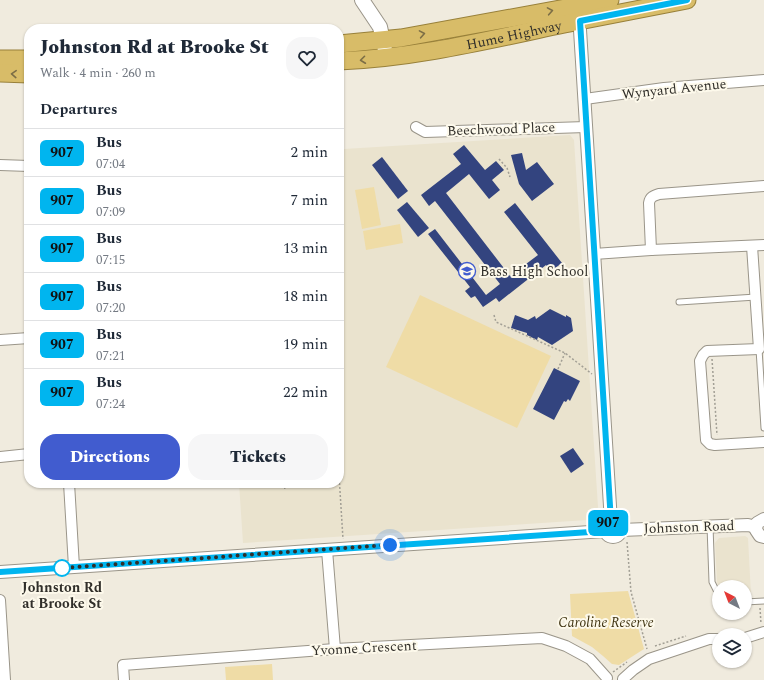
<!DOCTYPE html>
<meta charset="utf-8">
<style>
body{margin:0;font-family:Spectral,serif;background:#f6f6f7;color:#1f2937;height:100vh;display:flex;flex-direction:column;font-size:15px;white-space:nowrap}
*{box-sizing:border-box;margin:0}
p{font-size:13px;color:#747a83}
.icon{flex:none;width:22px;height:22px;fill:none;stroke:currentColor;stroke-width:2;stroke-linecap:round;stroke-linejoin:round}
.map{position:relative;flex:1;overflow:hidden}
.panel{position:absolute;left:24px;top:24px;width:320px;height:464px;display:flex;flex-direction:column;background:#fff;border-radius:16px;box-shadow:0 1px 3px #0004}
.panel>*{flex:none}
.badge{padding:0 8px;border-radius:6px;font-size:14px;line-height:26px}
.needle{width:26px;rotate:318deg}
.buttons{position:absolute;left:712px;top:580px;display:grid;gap:8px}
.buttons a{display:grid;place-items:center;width:40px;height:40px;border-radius:50%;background:#fff;box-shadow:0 1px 3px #0004;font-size:20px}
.you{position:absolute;width:20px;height:20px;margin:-10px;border:3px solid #fff;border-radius:50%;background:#1a73e8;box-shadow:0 0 0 6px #1a73e833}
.map>.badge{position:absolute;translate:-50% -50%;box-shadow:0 0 0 2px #fff}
h2{padding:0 16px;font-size:15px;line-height:36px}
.round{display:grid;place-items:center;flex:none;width:42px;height:42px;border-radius:16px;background:#f6f6f7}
.summary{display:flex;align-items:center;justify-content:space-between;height:68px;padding:0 16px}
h1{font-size:19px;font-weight:800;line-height:30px}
.action{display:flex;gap:8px;margin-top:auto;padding:8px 16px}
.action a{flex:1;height:46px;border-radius:16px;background:#415ccf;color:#fff;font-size:16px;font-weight:800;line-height:46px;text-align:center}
.action a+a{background:#f6f6f7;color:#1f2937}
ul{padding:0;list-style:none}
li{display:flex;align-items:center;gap:12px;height:48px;padding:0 16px;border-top:1px solid #e0e1e3}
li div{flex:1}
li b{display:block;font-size:15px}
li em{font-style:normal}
li .badge{min-width:44px;font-weight:700;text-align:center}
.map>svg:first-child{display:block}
.built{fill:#eae3ce}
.green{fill:#efdca6}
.building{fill:#33447f}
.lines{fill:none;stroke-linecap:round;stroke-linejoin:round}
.service-casing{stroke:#9a9589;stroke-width:7}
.minor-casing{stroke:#9a9589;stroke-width:12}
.tertiary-casing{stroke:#9a9589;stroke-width:14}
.secondary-casing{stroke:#9a9589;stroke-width:16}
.trunk-casing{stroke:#98803a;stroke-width:19}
.path{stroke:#a29f95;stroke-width:1.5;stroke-dasharray:2 2;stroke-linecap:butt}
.service{stroke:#fff;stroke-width:5}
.minor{stroke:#fff;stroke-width:10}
.tertiary{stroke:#fff;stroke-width:12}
.secondary{stroke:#fff;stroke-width:14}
.trunk{stroke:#d8bc68;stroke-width:17}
.oneway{stroke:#7c6e46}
.line-casing{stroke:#fff;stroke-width:9}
.line{stroke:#00b5ef;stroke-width:6}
.walk{stroke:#312f2a;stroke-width:4;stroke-dasharray:0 7.2}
.stop-dot{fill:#fff;stroke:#00b5ef;stroke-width:2}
.labels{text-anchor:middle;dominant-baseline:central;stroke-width:4;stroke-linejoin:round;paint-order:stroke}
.street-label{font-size:14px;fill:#312f2a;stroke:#fdf9eb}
.poi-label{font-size:14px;fill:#312f2a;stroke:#fdf9eb;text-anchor:start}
.stop-label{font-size:14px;font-weight:bold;fill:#312f2a;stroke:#fdf9eb}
.park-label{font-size:14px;font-style:italic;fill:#423614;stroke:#fdf9eb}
</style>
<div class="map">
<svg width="764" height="680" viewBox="0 0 764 680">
<rect width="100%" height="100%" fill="#f0ebde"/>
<g class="built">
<polygon points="339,72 344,149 570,135 574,140 598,507 595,516 587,520 243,543 239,483 339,483"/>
<polygon points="745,536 748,538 751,595 749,597 745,597 745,587 719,587 717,582 715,543 719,538"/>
</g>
<g class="green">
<polygon points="374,187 381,225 362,229 355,190"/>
<polygon points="400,224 403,243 366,250 363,231"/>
<polygon points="420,295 551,356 517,428 386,367"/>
<polygon points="628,591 644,649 619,665 612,664 603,656 592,647 572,636 570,594"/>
<polygon points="272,664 273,680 226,680 225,667"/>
</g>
<g class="building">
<polygon points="464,145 485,170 496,161 504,170 492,180 500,190 489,199 469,174 446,193 510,276 538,255 504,212 515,203 562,263 551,271 546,265 499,302 496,298 483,307 475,296 471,298 465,291 470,287 428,234 435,229 486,295 500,284 435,201 429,206 421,195 461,164 453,154"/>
<polygon points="522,153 526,170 537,162 554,184 532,201 519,184 511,155"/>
<polygon points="382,157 408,191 398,199 372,165"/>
<polygon points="407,202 429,228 418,237 397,210"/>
<polygon points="550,309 566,317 566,315 571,318 573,331 552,345 538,337 537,340 527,335 527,333 511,328 515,315 528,320 535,316 536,319"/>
<polygon points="554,368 580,381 570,401 568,399 566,402 564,401 554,420 533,409"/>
<polygon points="573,448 584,464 571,473 560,456"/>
</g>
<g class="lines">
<g class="service-casing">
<g id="service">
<polyline points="679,302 756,297"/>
<polyline points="759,349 764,428"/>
<polyline points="710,526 712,582 716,590 719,593"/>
<polyline points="745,602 764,601"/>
</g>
</g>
<g class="minor-casing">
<g id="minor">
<polyline points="585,99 664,88 764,80"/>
<polyline points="416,127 425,132 586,127"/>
<polyline points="0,165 29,166"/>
<polyline points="752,246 759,349 707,351 703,355 700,361 706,440 710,444 715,445 764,442"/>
<path d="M651,250l-2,-47c1,-6 4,-7 10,-9l105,-8"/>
<polyline points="594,254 651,250 764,245"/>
<polyline points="0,340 29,338"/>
<polyline points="0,457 29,454"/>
<polyline points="69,483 74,567"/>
<polyline points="327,550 335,649"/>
<polyline points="0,600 5,680"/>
<polyline points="745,638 764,632"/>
<polyline points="623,679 633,670 649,659 709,639 719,639"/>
<polyline points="124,680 123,665 335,649 542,638 566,646 590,659 607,678"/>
</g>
</g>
<g class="tertiary-casing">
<g id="tertiary">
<polyline points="579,14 611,522"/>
<polyline points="764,519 757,523 756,530 760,536 764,537"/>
<circle cx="613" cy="529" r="8"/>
<polyline points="621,530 748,525 756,527"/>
<polyline points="0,572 605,531"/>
</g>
</g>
<g class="secondary-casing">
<polyline id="secondary" points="362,0 380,27 385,50"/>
</g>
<g class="trunk-casing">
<g id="trunk">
<polyline points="339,44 401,38 610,0"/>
<polyline points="0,59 29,59"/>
<path id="s1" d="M339,61c81,-3 161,-24 240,-40 36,-7 72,-14 108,-21"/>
<polyline points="0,73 29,74"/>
</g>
</g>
<g class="path">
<polyline points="499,159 507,168 510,177"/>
<polyline points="494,315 496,322 565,353 592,374"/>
<polyline points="712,359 717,435"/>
<polyline points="558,369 565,353"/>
<polyline points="339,475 343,539"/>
<polyline points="284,483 285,490"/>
<polyline points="627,542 631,592 647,649"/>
<polyline points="760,608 761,624"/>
<polyline points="723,631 739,630"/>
<polyline points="655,646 686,636"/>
<polyline points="613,672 627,662"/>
</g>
<use href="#service" class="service"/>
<use href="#minor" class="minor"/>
<use href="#tertiary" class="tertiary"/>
<use href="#secondary" class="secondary"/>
<use href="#trunk" class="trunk"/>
</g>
<defs><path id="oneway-chevron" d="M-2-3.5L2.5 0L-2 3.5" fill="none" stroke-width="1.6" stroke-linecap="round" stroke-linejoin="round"/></defs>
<g class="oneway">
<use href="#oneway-chevron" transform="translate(550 11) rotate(-10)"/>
<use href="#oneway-chevron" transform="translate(422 34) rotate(-10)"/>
<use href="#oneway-chevron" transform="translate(363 60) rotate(173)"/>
<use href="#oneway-chevron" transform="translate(14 74) rotate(-177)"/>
</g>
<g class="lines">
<g class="line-casing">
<polyline id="line" points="0,572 605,531 606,525 611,522 580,21 687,0"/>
</g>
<use href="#line" class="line"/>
<polyline class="walk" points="62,568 60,568 390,545"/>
</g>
<defs>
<g id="school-ring" transform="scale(0.9)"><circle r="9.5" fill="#fdf9eb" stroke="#415ccf" stroke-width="1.5"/><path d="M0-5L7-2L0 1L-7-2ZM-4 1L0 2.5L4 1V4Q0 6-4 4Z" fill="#415ccf"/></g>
</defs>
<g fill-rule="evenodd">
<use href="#school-ring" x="467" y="271"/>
</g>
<circle class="stop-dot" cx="62" cy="568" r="8"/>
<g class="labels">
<g class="street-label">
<text stroke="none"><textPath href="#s1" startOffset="177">Hume Highway</textPath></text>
<text transform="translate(674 89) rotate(-6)">Wynyard Avenue</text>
<text transform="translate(501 129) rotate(-2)">Beechwood Place</text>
<text transform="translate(689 527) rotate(-2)">Johnston Road</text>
<text transform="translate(364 648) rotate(-3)">Yvonne Crescent</text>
</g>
<g class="poi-label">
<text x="480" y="271">Bass High School</text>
</g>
<g class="stop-label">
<text x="62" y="587">Johnston Rd<tspan x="62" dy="16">at Brooke St</tspan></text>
</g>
<g class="park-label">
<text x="606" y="622">Caroline Reserve</text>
</g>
</g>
</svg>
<div class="buttons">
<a><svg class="needle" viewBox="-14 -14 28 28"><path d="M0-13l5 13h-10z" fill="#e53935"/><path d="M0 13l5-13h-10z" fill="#747a83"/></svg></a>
<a><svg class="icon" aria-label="layers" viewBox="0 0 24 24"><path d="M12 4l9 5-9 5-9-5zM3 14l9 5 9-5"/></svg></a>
</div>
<div class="you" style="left:390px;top:545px"></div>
<b class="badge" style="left:608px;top:523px;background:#00b5ef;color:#111">907</b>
<section class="panel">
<div class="summary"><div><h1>Johnston Rd at Brooke St</h1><p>Walk · 4 min · 260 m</p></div><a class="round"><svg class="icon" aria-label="heart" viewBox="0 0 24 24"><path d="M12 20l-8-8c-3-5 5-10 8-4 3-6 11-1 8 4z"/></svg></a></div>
<h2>Departures</h2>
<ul>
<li><span class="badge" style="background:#00b5ef;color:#111">907</span><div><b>Bus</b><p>07:04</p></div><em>2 min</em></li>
<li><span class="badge" style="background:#00b5ef;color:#111">907</span><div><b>Bus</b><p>07:09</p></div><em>7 min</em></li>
<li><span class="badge" style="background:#00b5ef;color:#111">907</span><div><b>Bus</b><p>07:15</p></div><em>13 min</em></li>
<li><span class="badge" style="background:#00b5ef;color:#111">907</span><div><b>Bus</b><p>07:20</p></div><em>18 min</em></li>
<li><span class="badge" style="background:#00b5ef;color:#111">907</span><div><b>Bus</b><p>07:21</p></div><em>19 min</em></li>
<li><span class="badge" style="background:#00b5ef;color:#111">907</span><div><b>Bus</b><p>07:24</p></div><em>22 min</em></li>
</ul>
<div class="action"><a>Directions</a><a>Tickets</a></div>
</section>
</div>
